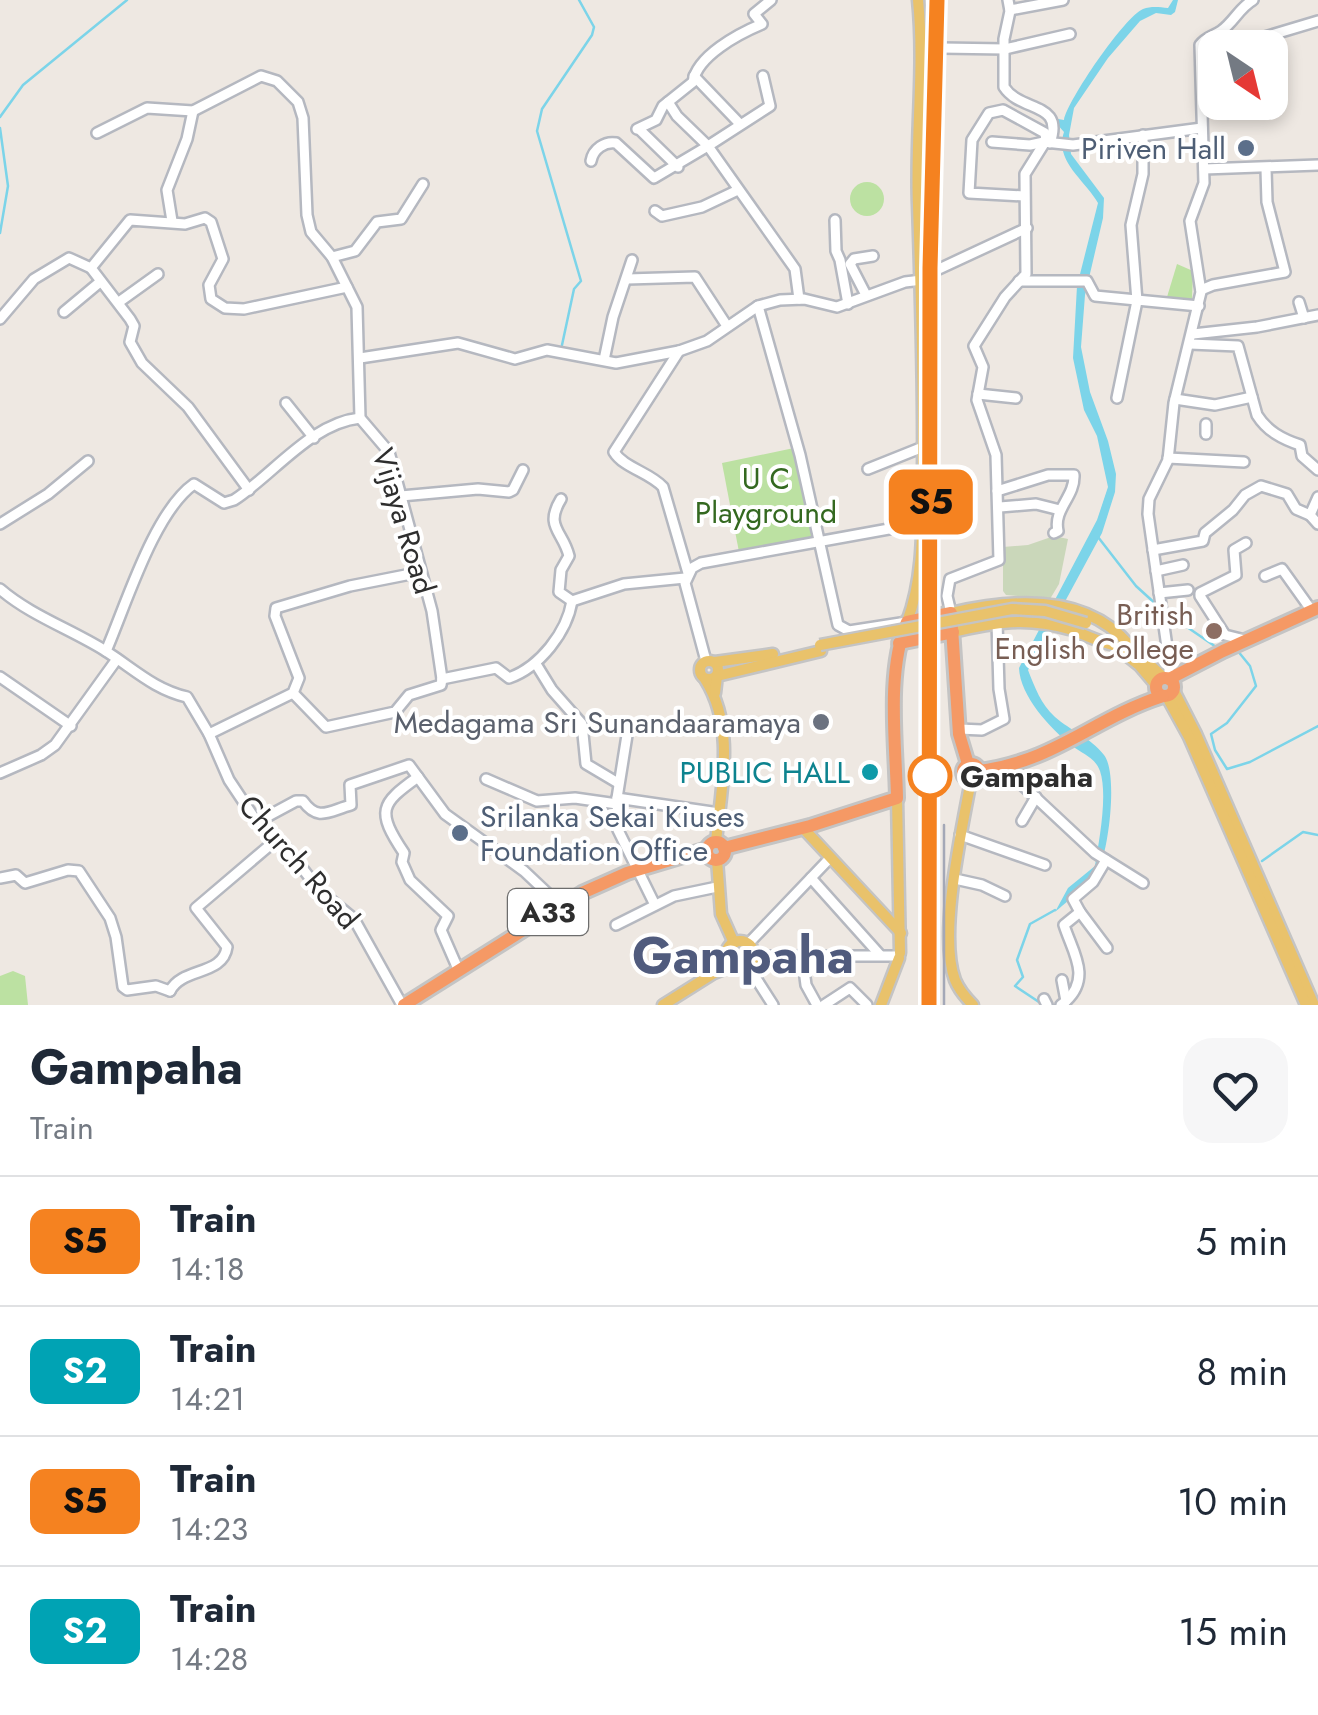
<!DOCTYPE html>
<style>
body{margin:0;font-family:Jost,sans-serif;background:#f6f6f7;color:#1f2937;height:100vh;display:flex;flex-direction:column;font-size:38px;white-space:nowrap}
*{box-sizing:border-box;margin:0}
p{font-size:32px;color:#747a83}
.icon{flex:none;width:55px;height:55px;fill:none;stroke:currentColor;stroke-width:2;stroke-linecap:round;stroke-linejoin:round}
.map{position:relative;height:1005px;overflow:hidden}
.side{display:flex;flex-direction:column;background:#fff;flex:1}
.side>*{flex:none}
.badge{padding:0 20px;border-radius:15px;font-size:35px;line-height:65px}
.needle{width:65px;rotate:145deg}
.fabs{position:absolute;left:1198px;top:30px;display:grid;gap:20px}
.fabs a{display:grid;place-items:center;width:90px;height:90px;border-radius:20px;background:#fff;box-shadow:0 5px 15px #0003;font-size:50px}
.map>.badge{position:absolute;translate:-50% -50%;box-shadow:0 0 0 5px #fff}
.round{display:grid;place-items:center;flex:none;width:105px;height:105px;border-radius:30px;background:#f6f6f7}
.overview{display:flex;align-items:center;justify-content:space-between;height:170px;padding:0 30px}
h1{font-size:48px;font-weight:700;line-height:75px}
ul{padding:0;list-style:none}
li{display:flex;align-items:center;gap:30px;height:130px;padding:0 30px;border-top:2px solid #e0e1e3}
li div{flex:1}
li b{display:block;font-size:38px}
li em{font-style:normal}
li .badge{min-width:110px;font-weight:700;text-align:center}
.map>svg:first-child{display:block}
.green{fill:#bce1a2}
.cemetery{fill:#cad7ba}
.pitch{fill:#cee79f}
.water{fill:#7cd4e9}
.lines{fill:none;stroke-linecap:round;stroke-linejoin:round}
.stream{stroke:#7cd4e9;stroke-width:2.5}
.minor-casing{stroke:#b5b8c0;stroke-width:14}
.major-casing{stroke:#c4c4c4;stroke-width:15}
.highway-casing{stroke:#c4c4c4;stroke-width:18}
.minor{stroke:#fff;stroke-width:9}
.major{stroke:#e9c26b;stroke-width:10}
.highway{stroke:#f59965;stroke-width:12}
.rail{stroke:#a4a8b7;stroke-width:2.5}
.major-bridge-casing{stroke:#c4c4c4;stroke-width:15;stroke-linecap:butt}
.major-bridge{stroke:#e9c26b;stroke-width:10}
.line-casing{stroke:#fff;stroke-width:22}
.line{stroke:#f58220;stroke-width:15}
.service-dot{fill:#5c6f8a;stroke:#fff;stroke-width:4}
.education-dot{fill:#8d6e63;stroke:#fff;stroke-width:4}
.worship-dot{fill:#6b7280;stroke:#fff;stroke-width:4}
.culture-dot{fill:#0f9aa8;stroke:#fff;stroke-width:4}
.stop-dot{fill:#fff;stroke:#f58220;stroke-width:5}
.labels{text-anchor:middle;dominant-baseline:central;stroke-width:8;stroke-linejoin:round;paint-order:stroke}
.shield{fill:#fff;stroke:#6d6d6d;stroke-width:2.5}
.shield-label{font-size:28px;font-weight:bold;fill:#2e2e2e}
.service-label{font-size:30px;fill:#4e5e75;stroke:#fff;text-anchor:end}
.park-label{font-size:30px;fill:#346920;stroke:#fff}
.street-label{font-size:30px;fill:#2e2e2e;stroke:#fff}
.education-label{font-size:30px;fill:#785e54;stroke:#fff;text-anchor:end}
.worship-label{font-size:30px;fill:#5b616d;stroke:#fff;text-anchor:end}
.culture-label{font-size:30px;fill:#0d838f;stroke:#fff;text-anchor:end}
.stop-label{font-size:30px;font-weight:bold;fill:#2e2e2e;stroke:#fff;text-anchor:start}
.town-label{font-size:50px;font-weight:bold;fill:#505b7d;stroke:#fff}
</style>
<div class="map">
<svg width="1318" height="1005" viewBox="0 0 1318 1005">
<rect width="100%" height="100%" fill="#eee8e2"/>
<g class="green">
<circle cx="867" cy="199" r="17"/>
<polygon points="1177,264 1193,271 1192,300 1167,297"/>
<polygon points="794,448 814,538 739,552 722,463"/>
<polygon points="13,971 25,976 28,1005 0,1005 0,976"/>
</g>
<polygon class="cemetery" points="1054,536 1068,539 1059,584 1050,599 1006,595 1003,591 1003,547 1028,545"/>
<polygon class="pitch" points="972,485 972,515 950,516 950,486"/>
<path class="water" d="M1173,0h5l-3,12 -4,3 -15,-2 -16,8 -32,37 -34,50 -5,27 2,19 33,44 -1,20 -18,77 -4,52 9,45 18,49 8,33 -1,18 -13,41 -74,137c7,18 13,34 27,47 16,14 35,20 49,38 14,18 5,92 -5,114 -5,9 -34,35 -44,43l13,-24 27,-22c4,-25 13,-71 5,-95 -5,-14 -18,-17 -29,-26 -21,-17 -51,-49 -52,-77l78,-148 11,-33 -11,-51 -13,-26 -11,-52 4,-72 21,-83c-13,-23 -44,-42 -34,-71l-8,-9 2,-4 6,1c3,-19 61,-104 79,-111 8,-3 16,-2 25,-1z"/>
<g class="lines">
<g class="stream">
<polyline points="0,117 23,85 127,0"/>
<polyline points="0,128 8,186 0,233"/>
<polyline points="562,345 574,289 581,281 537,131 542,109 592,35 594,27 579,0"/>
<polyline points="1098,537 1136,586 1158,606"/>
<polyline points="1168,614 1219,649"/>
<polyline points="1237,650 1250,666 1256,686 1227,723 1211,734 1215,750 1227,769 1250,762 1318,726"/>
<polyline points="1262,861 1303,832 1318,835"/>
<polyline points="1042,1004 1015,986 1023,977 1017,960 1030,924 1055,910"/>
</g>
<g class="minor-casing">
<g id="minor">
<path d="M1008,0l2,11 -6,28v48c17,26 61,14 46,56"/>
<polyline points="1010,10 1063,0"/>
<polyline points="941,48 1005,49 1070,34"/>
<polyline points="1228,48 1318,21"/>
<polyline points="694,76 740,124"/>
<polyline points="763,76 770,106 708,146 795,269 799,299"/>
<path d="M637,129l19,-9 7,-14 30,-24c4,-26 45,-48 69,-58l-8,-10 17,-14"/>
<polyline points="639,129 678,167"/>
<polyline points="97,133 147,108 193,111 261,76 277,81 298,102 303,118 307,215 311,232 332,257 357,307 360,418 389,452 432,611 442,679"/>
<polyline points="992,142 1030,145 1044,142"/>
<path d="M591,161c2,-12 14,-20 25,-18l38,35 54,-32 -31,-30 -9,-14"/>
<polyline points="1204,169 1318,165"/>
<polyline points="1024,196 969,193 972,140 989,113 1003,110 1045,133 1046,142"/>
<polyline points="655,211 662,216 702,207 738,190"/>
<polyline points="835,220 836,251 840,260 848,304"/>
<polyline points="172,221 167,190 187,139 193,111"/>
<polyline points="332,257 355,251 377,222 401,219 423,184"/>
<polyline points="939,269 1027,228"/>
<polyline points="627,279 695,277 727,326"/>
<polyline points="1019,281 1087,281 1095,296 1199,306"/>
<polyline points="1201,290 1213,285 1285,272 1267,202 1266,169"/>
<polyline points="866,295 850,264 854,259 873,256"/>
<polyline points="119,302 158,274"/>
<polyline points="1299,302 1304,318"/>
<polyline points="758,306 800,455 838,625 849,631 907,622"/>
<polyline points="64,312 100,282"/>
<polyline points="0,319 34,279 69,258 91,268"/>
<polyline points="1193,334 1257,327 1318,315"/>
<path d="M1190,344l48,2 19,69c10,16 25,24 43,30l2,11 16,14"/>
<path d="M679,351l-65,101c10,16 35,20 49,35l25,86"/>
<polyline points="360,358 458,343 515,359 547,350 616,363 679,351 707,341 758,306 780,300 804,299 837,307 905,282 922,280"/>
<polyline points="604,360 613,317 632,260"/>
<polyline points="978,394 1016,398"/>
<polyline points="1117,398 1137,301 1131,225 1143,174 1143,135"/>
<polyline points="1175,399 1215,405 1252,397"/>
<polyline points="286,403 314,438"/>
<polyline points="1206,434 1206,424"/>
<polyline points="1168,458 1244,462"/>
<polyline points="868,469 923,447"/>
<polyline points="249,490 188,407 142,363 130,342 134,326 130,319 91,268 130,220 185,224 205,218 211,222 223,259 209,285 211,299 225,308 244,309 347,287"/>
<path d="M997,491l51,-16h26c1,22 -21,34 -16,56l-4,2"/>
<polyline points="401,496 478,489 509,492 513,490 523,470"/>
<polyline points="1318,497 1310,515 1318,524"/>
<path d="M561,499c-17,28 2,32 8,57l-8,14 -2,22 13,9"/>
<polyline points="1000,507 1036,504 1060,510"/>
<polyline points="0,524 48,494 88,461"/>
<polyline points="1153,550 1203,541 1205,533 1233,510 1245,495 1261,486 1287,494 1296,509 1310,515"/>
<polyline points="1156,571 1183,565"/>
<polyline points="1265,576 1282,569 1312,611"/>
<path d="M0,589c30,26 70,40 104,61 29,18 49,39 83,47l22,37 20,46 28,42 32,29 31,40 34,28 48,86"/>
<polyline points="1159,593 1188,590"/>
<polyline points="572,601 624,584 685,578"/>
<polyline points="951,613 947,596 950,579 999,560 996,455 977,400 983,367 974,346 1005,297 1026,274 1025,174 1045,142 1073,145 1202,128"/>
<polyline points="1245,640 1225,635 1200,596 1200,593 1236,575 1234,550 1246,543"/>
<path d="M106,651c20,-46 48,-139 88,-167l30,19 10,-3c39,-25 77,-77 126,-82"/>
<polyline points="706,661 685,583 692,568 701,563 922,523"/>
<polyline points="536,664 552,690 582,724 586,764 618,783"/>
<polyline points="0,677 71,726"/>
<path d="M1169,678v-17l-21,-147 1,-15 19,-39 6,-57 27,-111 -11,-71 14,-38 -4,-138c6,-8 12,-8 21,-14 13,-9 18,-23 32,-31"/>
<path d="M442,679l54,-11 13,10c31,-11 58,-46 63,-77"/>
<polyline points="293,693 326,727 395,712 409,695 441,685 442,679"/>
<polyline points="628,729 617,798 618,830 655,905"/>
<polyline points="959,729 982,730 1004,719 999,689 997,622"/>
<polyline points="209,734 293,693 299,678 275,616 276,608 350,586 421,572"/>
<polyline points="1004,768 1095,853 1143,883"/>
<polyline points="0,773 41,755 55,745 117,659"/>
<path d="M418,777c-38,27 -42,34 -14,76l-2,9 8,18 38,36 -7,14 17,39"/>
<polyline points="486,779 537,801 575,798 617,804"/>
<polyline points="617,798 719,813"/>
<polyline points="1022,821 1036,797"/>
<path d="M257,822l39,-21h7c15,21 26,10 48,4l-1,-20 59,-20 36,49 79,57 36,34"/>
<polyline points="960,835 1045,865"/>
<polyline points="0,878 16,875 25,883 68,870 79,871 110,918 116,937 123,987 127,990 156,986 170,991"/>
<polyline points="811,878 880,955"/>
<polyline points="955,879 982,885 1005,896"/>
<polyline points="1080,912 1107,948"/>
<polyline points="616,925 674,896 717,887"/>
<polyline points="748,944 830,858"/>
<polyline points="802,954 806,985 817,1005"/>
<polyline points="754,956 896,956"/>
<polyline points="748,966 773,1005"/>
<path d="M170,991c12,-24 53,-15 57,-44l-31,-39 80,-68"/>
<polyline points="1044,999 1047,1005"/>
<path d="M1066,1001c26,-24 6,-50 -2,-76l16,-13 -7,-13 20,-17 13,-22"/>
<polyline points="824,1005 850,988 867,1005"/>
<polyline points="1061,1005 1066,1001 1062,980"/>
</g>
</g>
<g class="major-casing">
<g id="major">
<path d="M951,613c59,-14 136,-20 179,33"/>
<path d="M907,622c18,-48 15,-99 16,-150 1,-89 -2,-178 -5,-267 -3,-68 7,-136 0,-205"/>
<path d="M953,632c41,-10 75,-15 116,-3 15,5 29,13 45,16"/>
<polyline points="1110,642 1139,665 1156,685"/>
<polyline points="1127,644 1164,678"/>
<circle cx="709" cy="670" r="9"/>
<polyline points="715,662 773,654"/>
<path d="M705,679c31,49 16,109 11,163"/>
<polyline points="1174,691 1196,734 1314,1005"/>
<polyline points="715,693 717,676 821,651"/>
<polyline points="1167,697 1189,737 1306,1005"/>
<path d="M971,780c-9,49 -33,155 -16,200 4,10 11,18 18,25"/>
<polyline points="897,798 900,953"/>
<polyline points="803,828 901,933"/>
<polyline points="717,860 721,914 734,943"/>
<circle cx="740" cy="955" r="14"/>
<polyline points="663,1005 714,973 732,966"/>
<polyline points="881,1005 899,958"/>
</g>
</g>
<g class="highway-casing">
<g id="highway">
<polyline points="899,643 953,632"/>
<circle cx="1165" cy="687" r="9"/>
<polyline points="1169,679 1223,651 1318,608"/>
<circle cx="971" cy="772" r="8"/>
<path d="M979,771c77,-10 115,-53 184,-75"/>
<circle cx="716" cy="851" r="9"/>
<path d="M724,848l86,-22 87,-28c-1,-54 -11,-126 10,-176l44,-9 8,121 9,30"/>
<polyline points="404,1005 582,893 627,873 707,849"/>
</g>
</g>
<use href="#minor" class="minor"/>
<use href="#major" class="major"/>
<use href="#highway" class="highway"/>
<g class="rail">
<polyline points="944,825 944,1005"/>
<polyline points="929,1005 930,268 937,0"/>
</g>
<g class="major-bridge-casing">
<polyline id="major-bridge" points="820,645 1012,609 1045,611 1086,623"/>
</g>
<use href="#major-bridge" class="major-bridge"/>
</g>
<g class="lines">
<g class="line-casing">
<polyline id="line" points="929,1005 930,268 937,0"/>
</g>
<use href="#line" class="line"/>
</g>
<g class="service-dot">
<circle cx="1246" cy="148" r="10"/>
<circle cx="460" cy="833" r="10"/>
</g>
<circle class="education-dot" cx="1214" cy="631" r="10"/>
<circle class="worship-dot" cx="821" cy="722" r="10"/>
<circle class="culture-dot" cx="870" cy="772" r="10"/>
<circle class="stop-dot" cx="930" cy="776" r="20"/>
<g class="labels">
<rect class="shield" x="508" y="889" width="80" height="46" rx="8"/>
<g class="shield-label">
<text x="548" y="912">A33</text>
</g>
<g class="service-label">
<text x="1226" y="148">Piriven Hall</text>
<text x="480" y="816" text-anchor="start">Srilanka Sekai Kiuses<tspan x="480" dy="34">Foundation Office</tspan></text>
</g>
<g class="park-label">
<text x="766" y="478">U C<tspan x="766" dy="34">Playground</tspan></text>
</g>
<g class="street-label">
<text transform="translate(404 521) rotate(73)">Vijaya Road</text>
<text transform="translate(299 862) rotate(49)">Church Road</text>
</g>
<g class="education-label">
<text x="1194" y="614">British<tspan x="1194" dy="34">English College</tspan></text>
</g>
<g class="worship-label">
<text x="801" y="722">Medagama Sri Sunandaaramaya</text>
</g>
<g class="culture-label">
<text x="850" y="772">PUBLIC HALL</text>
</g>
<g class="stop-label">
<text x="960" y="776">Gampaha</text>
</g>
<g class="town-label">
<text x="743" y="955">Gampaha</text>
</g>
</g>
</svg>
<div class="fabs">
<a><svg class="needle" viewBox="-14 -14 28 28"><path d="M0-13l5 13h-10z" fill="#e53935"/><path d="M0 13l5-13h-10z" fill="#747a83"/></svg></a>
</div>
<b class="badge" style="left:931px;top:502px;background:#f58220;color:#111">S5</b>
</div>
<section class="side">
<div class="overview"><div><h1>Gampaha</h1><p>Train</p></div><a class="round"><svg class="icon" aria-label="heart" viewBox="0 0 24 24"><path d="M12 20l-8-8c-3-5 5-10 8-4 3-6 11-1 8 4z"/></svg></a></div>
<ul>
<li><span class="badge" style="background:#f58220;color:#111">S5</span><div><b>Train</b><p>14:18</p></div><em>5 min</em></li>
<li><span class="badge" style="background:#00a3b4;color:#fff">S2</span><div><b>Train</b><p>14:21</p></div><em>8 min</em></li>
<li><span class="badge" style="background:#f58220;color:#111">S5</span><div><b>Train</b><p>14:23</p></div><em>10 min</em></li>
<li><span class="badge" style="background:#00a3b4;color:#fff">S2</span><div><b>Train</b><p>14:28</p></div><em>15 min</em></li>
</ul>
</section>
